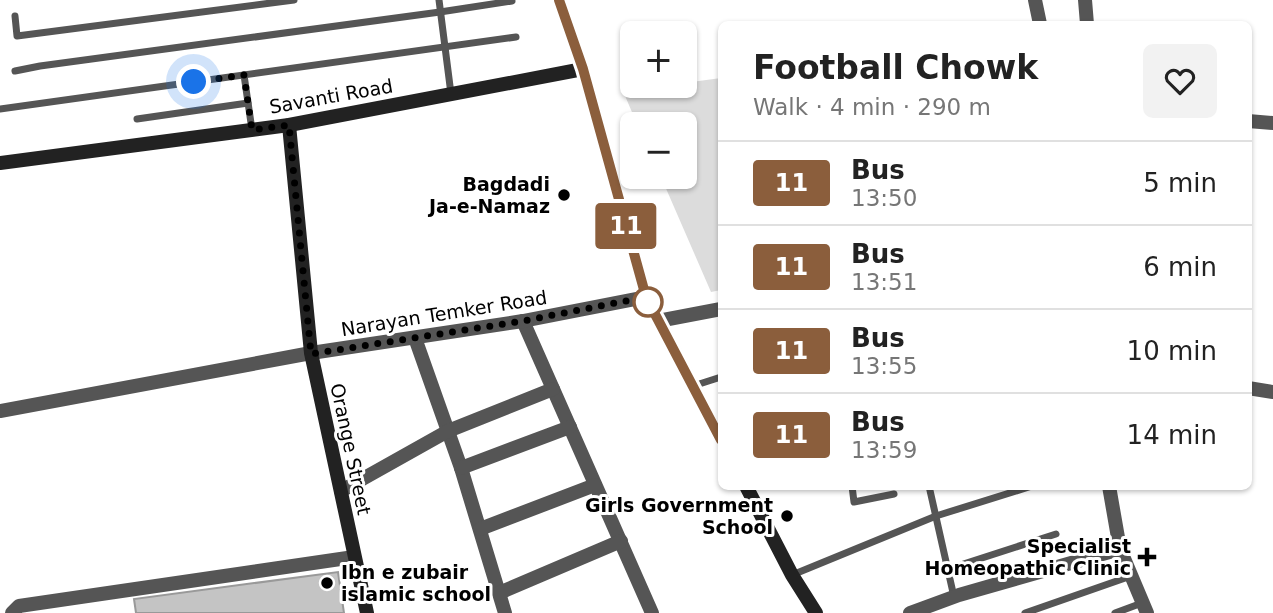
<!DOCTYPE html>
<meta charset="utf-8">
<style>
body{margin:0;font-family:"DejaVu Sans",sans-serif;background:#f2f2f2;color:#222;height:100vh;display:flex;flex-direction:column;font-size:26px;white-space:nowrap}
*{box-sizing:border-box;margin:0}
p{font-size:23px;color:#767676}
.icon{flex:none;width:38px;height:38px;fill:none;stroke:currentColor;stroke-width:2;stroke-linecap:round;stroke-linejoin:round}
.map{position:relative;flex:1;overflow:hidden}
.side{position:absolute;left:718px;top:21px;width:534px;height:469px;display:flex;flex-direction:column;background:#fff;border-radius:10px;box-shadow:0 2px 5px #0004}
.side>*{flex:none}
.badge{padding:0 14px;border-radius:5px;font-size:24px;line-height:46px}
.fabs{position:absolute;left:620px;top:21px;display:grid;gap:14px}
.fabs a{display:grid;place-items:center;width:77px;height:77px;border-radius:10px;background:#fff;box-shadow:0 2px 5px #0004;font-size:35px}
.you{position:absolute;width:35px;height:35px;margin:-18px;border:5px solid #fff;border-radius:50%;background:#1a73e8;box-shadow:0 0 0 10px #1a73e833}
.map>.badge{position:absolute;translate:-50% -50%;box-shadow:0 0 0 4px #fff}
.round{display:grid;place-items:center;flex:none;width:74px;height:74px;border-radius:10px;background:#f2f2f2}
.summary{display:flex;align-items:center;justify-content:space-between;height:119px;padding:0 35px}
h1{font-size:33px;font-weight:700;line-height:52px}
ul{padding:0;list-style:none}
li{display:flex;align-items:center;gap:21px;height:84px;padding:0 35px;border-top:2px solid #e0e0e0}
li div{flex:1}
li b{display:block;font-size:26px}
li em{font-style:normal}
li .badge{min-width:77px;font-weight:700;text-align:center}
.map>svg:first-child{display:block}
.green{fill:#dcdcdc}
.building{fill:#c4c4c4;stroke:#999;stroke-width:2}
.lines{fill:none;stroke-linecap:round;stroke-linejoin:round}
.lane{stroke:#555;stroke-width:7}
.street{stroke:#555;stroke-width:14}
.secondary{stroke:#222;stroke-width:14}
.line-casing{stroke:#fff;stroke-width:16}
.line{stroke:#8b5e3c;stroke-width:10}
.walk{stroke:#000;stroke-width:7;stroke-dasharray:0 12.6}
.poi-dot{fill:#000;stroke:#fff;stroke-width:2.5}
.stop-dot{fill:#fff;stroke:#8b5e3c;stroke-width:3.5}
.labels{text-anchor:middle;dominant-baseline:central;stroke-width:6;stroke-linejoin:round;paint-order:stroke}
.street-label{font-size:19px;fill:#000;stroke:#fff}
.poi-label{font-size:19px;font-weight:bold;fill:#000;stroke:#fff;text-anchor:end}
</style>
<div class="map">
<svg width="1273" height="613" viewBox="0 0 1273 613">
<rect width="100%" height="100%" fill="#fff"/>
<polygon class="green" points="721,78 721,290 711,292 661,177 684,177 684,124 637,124 623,91 662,86 684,86 684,83"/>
<polygon class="building" points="338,572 344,613 136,613 134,599"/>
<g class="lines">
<g class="lane">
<polyline points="439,0 451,94"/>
<polyline points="15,16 17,36 294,0"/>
<polyline points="15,71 40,66 440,12 512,1"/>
<polyline points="244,75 252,130"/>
<polyline points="0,109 516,37"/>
<polyline points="137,119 248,103"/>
<polyline points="693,386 721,377"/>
<polyline points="852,486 854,502 894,494"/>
<polyline points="929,486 954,597"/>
<polyline points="948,569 1056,534"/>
<polyline points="792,575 936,516 1032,486"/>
<polyline points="1025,613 1131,576"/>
<polyline points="1115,613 1142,603"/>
</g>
<g class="street">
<polyline points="1035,0 1040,24"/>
<polyline points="1085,0 1087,24"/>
<polyline points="1248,121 1273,123"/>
<polyline points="523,321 652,613"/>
<polyline points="658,321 721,309"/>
<polyline points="415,338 461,468 505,613"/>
<polyline points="1248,388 1273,392"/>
<polyline points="0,411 311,353 523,321 646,297"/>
<polyline points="461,468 570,427"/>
<polyline points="1109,486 1120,549 1147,613"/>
<polyline points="341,491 448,431 553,389"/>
<polyline points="480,529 595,485"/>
<polyline points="499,593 621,541"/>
<polyline points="12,613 19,606 354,557"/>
<polyline points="910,613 959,595 1120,549"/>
</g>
<g class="secondary">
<polyline points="559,0 583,69 646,297 721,440"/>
<polyline points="289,125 311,353 367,613"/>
<polyline points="0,163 289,125 583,69"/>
<polyline points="746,486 792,575 816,613"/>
</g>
</g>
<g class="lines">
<g class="line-casing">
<polyline id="line" points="559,0 583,69 646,297 721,440"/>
</g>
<use href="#line" class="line"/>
<polyline class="walk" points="194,82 244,75 252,130 289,125 311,354 523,321 646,297 648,302"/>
</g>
<g class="poi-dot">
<circle cx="564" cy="195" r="7"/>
<circle cx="787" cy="516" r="7"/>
<path d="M1143.5 546.5h7v7h7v7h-7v7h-7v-7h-7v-7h7z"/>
<circle cx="327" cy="583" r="7"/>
</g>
<circle class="stop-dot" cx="648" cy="302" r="14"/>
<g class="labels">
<g class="street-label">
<text transform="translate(331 96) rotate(-10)">Savanti Road</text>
<text transform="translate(444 313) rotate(-9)">Narayan Temker Road</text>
<text transform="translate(351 449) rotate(78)">Orange Street</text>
</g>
<g class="poi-label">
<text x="550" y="184">Bagdadi<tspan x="550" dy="22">Ja-e-Namaz</tspan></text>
<text x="773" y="505">Girls Government<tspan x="773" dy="22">School</tspan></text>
<text x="1131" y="546">Specialist<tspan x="1131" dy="22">Homeopathic Clinic</tspan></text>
<text x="341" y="572" text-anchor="start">Ibn e zubair<tspan x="341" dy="22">islamic school</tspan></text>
</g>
</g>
</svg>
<div class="fabs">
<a>+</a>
<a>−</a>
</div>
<div class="you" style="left:194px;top:82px"></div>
<b class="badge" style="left:626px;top:226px;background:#8b5e3c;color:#fff">11</b>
<section class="side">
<div class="summary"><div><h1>Football Chowk</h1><p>Walk · 4 min · 290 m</p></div><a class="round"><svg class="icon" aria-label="heart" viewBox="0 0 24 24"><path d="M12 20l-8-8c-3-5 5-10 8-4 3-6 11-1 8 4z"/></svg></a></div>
<ul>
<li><span class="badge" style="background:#8b5e3c;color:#fff">11</span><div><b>Bus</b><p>13:50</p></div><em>5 min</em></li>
<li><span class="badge" style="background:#8b5e3c;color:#fff">11</span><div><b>Bus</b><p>13:51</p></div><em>6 min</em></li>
<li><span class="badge" style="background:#8b5e3c;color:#fff">11</span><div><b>Bus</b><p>13:55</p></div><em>10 min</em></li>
<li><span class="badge" style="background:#8b5e3c;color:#fff">11</span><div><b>Bus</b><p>13:59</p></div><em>14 min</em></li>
</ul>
</section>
</div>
